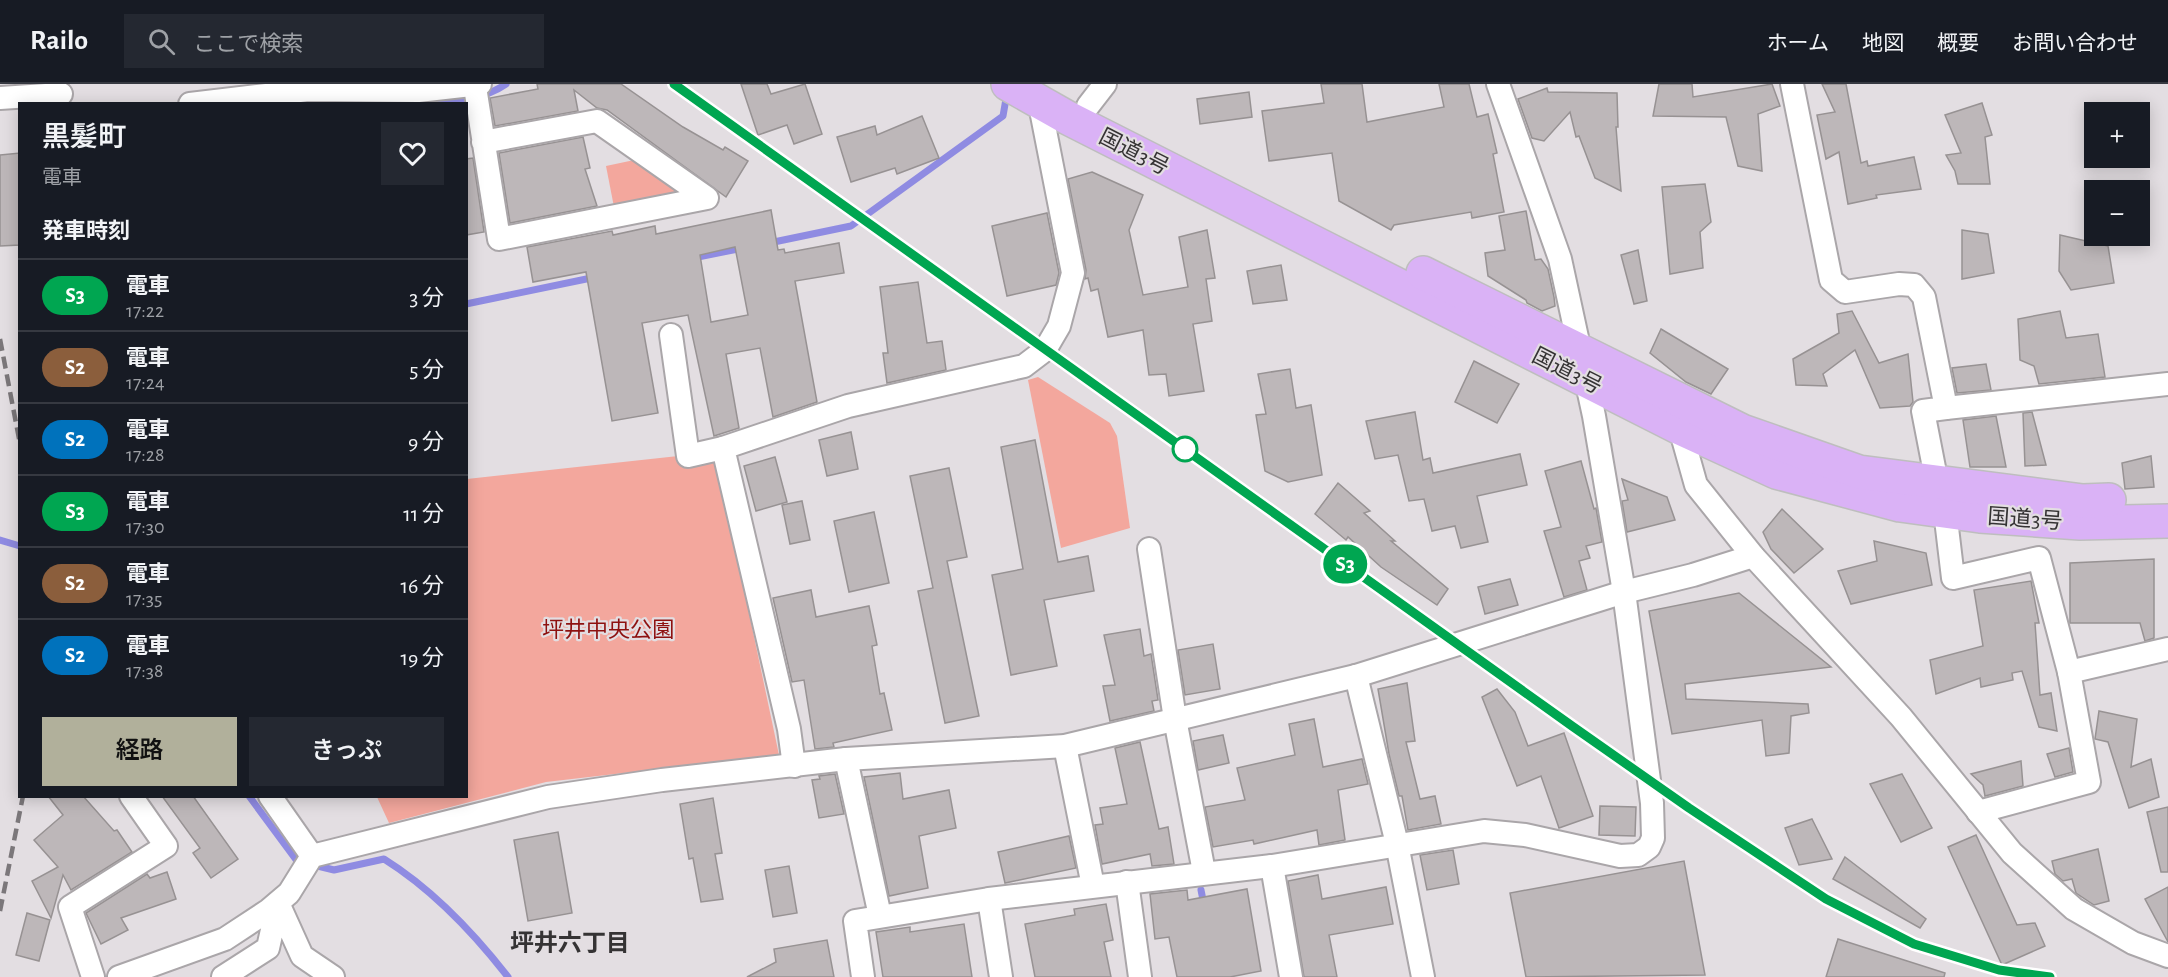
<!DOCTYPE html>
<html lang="ja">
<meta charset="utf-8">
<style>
body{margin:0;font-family:"Alegreya Sans","Noto Sans JP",sans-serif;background:#242831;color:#f1f3f6;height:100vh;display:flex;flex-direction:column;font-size:22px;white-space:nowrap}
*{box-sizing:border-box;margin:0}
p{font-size:20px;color:#9ea1a6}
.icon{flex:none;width:33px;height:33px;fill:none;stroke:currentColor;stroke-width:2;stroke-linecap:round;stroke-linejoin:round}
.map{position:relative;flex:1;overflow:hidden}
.details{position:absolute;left:18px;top:18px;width:450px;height:696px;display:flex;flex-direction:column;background:#171b24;border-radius:0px;box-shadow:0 3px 15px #0003}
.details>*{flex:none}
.badge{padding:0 12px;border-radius:20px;font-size:21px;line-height:39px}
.tools{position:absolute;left:2084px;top:18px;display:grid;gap:12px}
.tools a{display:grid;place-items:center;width:66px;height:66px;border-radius:0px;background:#171b24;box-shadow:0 3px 15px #0003;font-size:30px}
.map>.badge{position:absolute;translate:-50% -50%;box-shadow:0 0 0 3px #fff}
h2{padding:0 24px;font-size:22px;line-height:54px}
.round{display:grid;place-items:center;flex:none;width:63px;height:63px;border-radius:0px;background:#242831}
.overview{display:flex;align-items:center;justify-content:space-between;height:102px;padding:0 24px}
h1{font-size:28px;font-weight:600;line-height:45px}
.action{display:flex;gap:12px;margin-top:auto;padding:12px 24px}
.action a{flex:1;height:69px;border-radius:0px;background:#b1b09b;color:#111;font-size:24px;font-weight:600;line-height:69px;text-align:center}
.action a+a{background:#242831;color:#f1f3f6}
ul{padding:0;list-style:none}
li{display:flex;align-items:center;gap:18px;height:72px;padding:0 24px;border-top:2px solid #363941}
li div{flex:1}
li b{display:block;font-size:22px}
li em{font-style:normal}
li .badge{min-width:66px;font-weight:700;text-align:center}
header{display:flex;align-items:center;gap:36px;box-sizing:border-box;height:84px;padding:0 30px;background:#171b24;border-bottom:2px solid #363941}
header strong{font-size:28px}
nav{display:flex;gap:33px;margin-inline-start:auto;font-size:21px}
.search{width:420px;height:54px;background:#242831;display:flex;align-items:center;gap:15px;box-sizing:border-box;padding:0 21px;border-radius:0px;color:#9ea1a6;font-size:22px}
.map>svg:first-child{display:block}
.green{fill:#f3a79d}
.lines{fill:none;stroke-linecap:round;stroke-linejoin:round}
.stream{stroke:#8f8be2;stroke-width:7}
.building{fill:#bdb7b9;stroke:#979293;stroke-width:1.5;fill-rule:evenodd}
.minor-casing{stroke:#aaa6a9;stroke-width:26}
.trunk-casing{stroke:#bebebe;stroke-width:36}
.minor{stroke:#fff;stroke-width:22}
.trunk{stroke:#dab2f6;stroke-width:33}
.rail{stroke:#7b777a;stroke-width:4.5;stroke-dasharray:12 6;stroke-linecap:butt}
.line-casing{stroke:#fff;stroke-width:14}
.line{stroke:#00a651;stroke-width:9}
.stop-dot{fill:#fff;stroke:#00a651;stroke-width:3}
.labels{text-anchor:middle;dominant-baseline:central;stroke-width:4.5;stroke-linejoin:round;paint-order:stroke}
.street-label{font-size:22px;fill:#353334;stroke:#e3dee2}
.park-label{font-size:22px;fill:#8e1110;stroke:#e3dee2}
.neighbourhood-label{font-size:24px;font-weight:bold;fill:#353334;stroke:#e3dee2}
</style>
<header>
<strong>Railo</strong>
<div class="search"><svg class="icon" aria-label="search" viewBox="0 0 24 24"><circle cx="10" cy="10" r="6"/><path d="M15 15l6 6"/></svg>ここで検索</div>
<nav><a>ホーム</a><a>地図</a><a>概要</a><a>お問い合わせ</a></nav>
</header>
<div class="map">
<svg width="2168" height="893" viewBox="0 0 2168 893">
<rect width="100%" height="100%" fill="#e3dee2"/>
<g class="green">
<polygon points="639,75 677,101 675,112 614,123 606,82"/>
<polygon points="1038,293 1110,339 1117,352 1130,444 1061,464 1028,296"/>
<polygon points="715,368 779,671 546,698 389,739 377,713 466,712 467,395"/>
</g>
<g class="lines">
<g class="stream">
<polyline points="362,18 387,18"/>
<path d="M419,18c30,-1 61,0 87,-18"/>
<polyline points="769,159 851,142 1003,32 1007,9"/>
<polyline points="693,174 743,164"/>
<polyline points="466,220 596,193"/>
<polyline points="0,456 20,462"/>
<path d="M249,712l48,65 37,9 50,-11c48,30 89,73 124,118"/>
<polyline points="1201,806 1204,821"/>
</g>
</g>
<g class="building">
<polygon points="537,0 621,0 683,43 723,66 725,63 748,77 726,113 607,26 597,24 574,6 578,27 495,42 490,14 538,5"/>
<polygon points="741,0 767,0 771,10 805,0 822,50 794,60 787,41 758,51"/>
<polygon points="1321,0 1362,0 1367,38 1444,23 1439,0 1469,0 1477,33 1488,30 1497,69 1493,70 1504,128 1472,134 1471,128 1394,141 1391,146 1339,117 1332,69 1269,77 1262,27 1324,19"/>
<polygon points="1659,0 1692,0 1693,13 1772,0 1780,22 1758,30 1762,87 1738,82 1726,33 1653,32"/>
<polygon points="1822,0 1846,0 1861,79 1867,77 1868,82 1914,73 1921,105 1876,111 1877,114 1848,120 1839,68 1826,75 1817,31 1835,28"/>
<polygon points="1547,4 1548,8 1617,9 1618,43 1616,43 1621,107 1595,94 1579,52 1576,53 1570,28 1544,57 1532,54 1518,15"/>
<polygon points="1249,8 1252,33 1200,40 1197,15"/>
<polygon points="1982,19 1992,51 1985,53 1990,100 1958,100 1955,87 1946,71 1961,69 1945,31"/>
<polygon points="922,32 939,74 897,90 895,84 851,98 837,53 875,42 877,51"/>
<polygon points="583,53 590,84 585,85 597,122 510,139 499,69"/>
<polygon points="20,69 20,161 0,162 0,71"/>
<polygon points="473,74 484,148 466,151 466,75"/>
<polygon points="1092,88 1143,111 1129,146 1143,211 1188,203 1179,153 1207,146 1215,194 1206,195 1212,237 1193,240 1204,307 1169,312 1166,290 1149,291 1143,246 1108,253 1098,205 1091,207 1088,194 1085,195 1086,186 1068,95"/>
<polygon points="1705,100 1711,138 1700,148 1703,184 1670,190 1662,103"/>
<path d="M771,126l7,40 6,-1 1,4 54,-10 5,30 -49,8 22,121 -44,15 -13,-69 -34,6 13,74 -25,8 -26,-121 -46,8 16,90 -46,8 -26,-149 -53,10 -6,-35 85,-16 1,4 42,-9 1,8zM735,163l13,68 -37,7 -11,-67z"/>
<polygon points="1526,127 1535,176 1541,175 1548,185 1554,213 1555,222 1542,227 1527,219 1526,216 1488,192 1485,169 1505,166 1499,132"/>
<polygon points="1047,129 1059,189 1056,201 1007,212 992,142"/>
<polygon points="1962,146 1988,150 1994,189 1962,195"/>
<polygon points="2060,151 2108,162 2114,199 2071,206 2059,187"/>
<polygon points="1638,166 1647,217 1634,220 1621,171"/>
<polygon points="1281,181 1287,216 1253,220 1247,187"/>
<polygon points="918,198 927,259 942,257 946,286 887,299 883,269 888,269 880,203"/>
<polygon points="1852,227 1879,279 1908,270 1913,318 1910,322 1880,324 1855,266 1823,290 1827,302 1796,301 1793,275 1839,249 1837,230"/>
<polygon points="2060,227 2066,254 2098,250 2105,293 2039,300 2034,282 2020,276 2018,235"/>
<polygon points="1661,245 1728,285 1711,310 1686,298 1650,269"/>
<polygon points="1474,277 1519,300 1497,339 1455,318"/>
<polygon points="1986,280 1991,306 1957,309 1952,284"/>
<polygon points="1290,285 1296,324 1311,321 1322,391 1288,398 1265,387 1256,331 1266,330 1258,290"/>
<polygon points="1415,328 1423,376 1430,374 1433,389 1520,370 1527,401 1477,412 1488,458 1461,464 1455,442 1432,447 1424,415 1409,417 1398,371 1375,375 1366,337"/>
<polygon points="2032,328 2046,381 2025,382 2023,329"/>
<polygon points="1996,332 2006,383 1970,383 1963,336"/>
<polygon points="851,348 858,385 827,392 819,356"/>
<polygon points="1035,356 1058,478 1088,472 1094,507 1044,516 1057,582 1011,591 992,491 1023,485 1001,363"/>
<polygon points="2151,372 2154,403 2125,405 2122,379"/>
<polygon points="775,373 787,418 756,427 744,382"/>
<polygon points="1581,377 1594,425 1596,424 1602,458 1586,462 1590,474 1579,477 1587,506 1564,513 1544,447 1561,443 1545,387"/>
<polygon points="949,384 967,473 947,477 979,632 945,639 918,507 933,504 910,392"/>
<polygon points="1622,395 1667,413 1675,436 1627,448 1622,417 1628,416"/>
<polygon points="1338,399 1370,427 1364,429 1395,457 1391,457 1448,505 1437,521 1381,483 1348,453 1346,456 1315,430"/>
<polygon points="802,417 810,456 790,460 782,421"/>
<polygon points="1782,425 1823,465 1794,489 1771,465 1763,448"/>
<polygon points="874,428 889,499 849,508 834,437"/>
<polygon points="1874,457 1926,469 1932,501 1851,520 1838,487 1877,477"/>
<polygon points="2154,475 2154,554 2145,557 2140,539 2070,539 2070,479"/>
<polygon points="1510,495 1518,521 1485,530 1478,503"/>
<polygon points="2031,497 2039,539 2035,539 2040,611 2051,609 2057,647 2039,643 2022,587 2012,589 2013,596 1981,603 1980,594 1936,610 1930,576 1983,562 1974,506"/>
<polygon points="811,506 816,533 869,522 877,561 872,562 880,610 884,609 892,646 833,659 834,663 815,665 804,596 792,598 773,514"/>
<polygon points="1739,509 1831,583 1685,600 1686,615 1808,620 1809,629 1791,632 1789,669 1766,672 1762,636 1672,650 1649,527"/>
<polygon points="1140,545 1144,572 1151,570 1158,616 1152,617 1154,627 1110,637 1103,602 1115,601 1104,551"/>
<polygon points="1213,560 1220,605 1185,611 1178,566"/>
<polygon points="1407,599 1415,657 1406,658 1420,715 1435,712 1441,740 1408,746 1402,712 1399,712 1389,670 1378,605"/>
<polygon points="1497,605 1515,628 1528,662 1564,649 1593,732 1559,744 1541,692 1517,702 1482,613"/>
<polygon points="2099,627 2137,635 2131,683 2151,675 2159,713 2129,724 2108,658 2095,655"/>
<polygon points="1314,635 1323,683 1362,675 1368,700 1338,706 1345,756 1319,761 1317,746 1254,760 1253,756 1213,763 1205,723 1245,716 1237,684 1295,671 1289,640"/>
<polygon points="1223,651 1229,679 1198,686 1193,657"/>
<polygon points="1140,658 1159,745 1168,743 1174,780 1152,782 1150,770 1102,780 1095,741 1103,740 1100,724 1127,720 1115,664"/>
<polygon points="2069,664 2073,688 2055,693 2047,670"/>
<polygon points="2021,677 2023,702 1985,712 1983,701 1971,690"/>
<polygon points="900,689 903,715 949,706 956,744 919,752 928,804 889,812 864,693"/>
<polygon points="835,690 844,730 819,734 812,696 820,695 819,692"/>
<polygon points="1902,690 1932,744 1901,758 1870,700"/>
<polygon points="48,712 83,712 114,747 117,746 132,768 71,806 63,791 51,834 32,797 58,783 34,756 63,731"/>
<polygon points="162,712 193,712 238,775 211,794 193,769 200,764"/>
<polygon points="713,714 722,769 715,770 723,815 701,818 693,774 689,775 680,720"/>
<polygon points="1600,722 1636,723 1635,752 1599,751"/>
<polygon points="2168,723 2168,788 2161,788 2147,728"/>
<polygon points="1812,735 1832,775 1799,781 1785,744"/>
<polygon points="558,748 572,829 528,837 514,756"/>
<polygon points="1976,751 2017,841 2035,839 2045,862 2002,881 1948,763"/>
<polygon points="1069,752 1076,784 1005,799 998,768"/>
<polygon points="2098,765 2109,817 2094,821 2076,809 2072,795 2063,797 2055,790 2052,777"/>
<polygon points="1453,766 1459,800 1427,806 1420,771"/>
<polygon points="1845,773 1926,835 1920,844 1833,795"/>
<polygon points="1684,777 1705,891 1526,893 1510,809"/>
<polygon points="789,782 797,829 773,833 765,786"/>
<polygon points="167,788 176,815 121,834 128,846 101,860 86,829 147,790 150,794"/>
<polygon points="1318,791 1322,815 1386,803 1393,840 1329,851 1337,893 1304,893 1288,797"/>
<polygon points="2168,803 2168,858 2145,815"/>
<polygon points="1247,805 1261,887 1230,893 1177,893 1169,853 1155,855 1150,810 1187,806 1188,816"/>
<polygon points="1106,820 1113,856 1104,858 1111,893 1035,893 1025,840 1075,831 1074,825"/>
<polygon points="27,829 50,836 39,877 16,871"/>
<polygon points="964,840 972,893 883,893 876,848 910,843 910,848"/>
<polygon points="1838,855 1945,889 1944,893 1826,893"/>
<polygon points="827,856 834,893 747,893 776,878 774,865"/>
</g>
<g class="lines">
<g class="minor-casing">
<g id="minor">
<polyline points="1792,0 1831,196 1845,208 1899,200 1914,201 1924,213 1946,324 1923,327 1937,399"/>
<polyline points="475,3 499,155 707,114 597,37 483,58"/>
<polyline points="0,14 61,10"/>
<polyline points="190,20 308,6 418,7 480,0"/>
<polyline points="1088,22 1105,0"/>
<polyline points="671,251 688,372 723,364"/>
<polyline points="1946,324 2168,300"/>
<polyline points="1674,337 1680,344 1696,401 1753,472 1901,633 2012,769 2074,825 2133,859 2168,872"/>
<polyline points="1945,427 1953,494 2039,474 2069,588 2089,698 1978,728"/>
<polyline points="1149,465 1175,635 1204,788"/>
<polyline points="2069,588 2168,565"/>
<polyline points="1356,592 1397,760 1423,893"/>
<polyline points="1065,662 1093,802"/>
<polyline points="846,675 880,832"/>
<polyline points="794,682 789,645 723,364 848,322 1024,282 1045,266 1059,242 1073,189 1039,16"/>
<polyline points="270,712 312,772"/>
<polyline points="1272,782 1291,893"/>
<polyline points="1127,798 1140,893"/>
<polyline points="989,815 1001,893"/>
<polyline points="93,893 70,823 166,762 131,712"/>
<polyline points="119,893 225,855 269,826 289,809 312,772 548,713 662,696 846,675 1065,662 1356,592 1624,508 1693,491 1753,472"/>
<polyline points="223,893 268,864 278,819 302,872 333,893"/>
<polyline points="863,893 855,837 989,815 1272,782 1484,747 1525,751 1620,772 1638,771 1649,763 1653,754 1652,719 1624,508 1594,332 1560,175 1498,0"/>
</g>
</g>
<g class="trunk-casing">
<g id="trunk">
<polyline points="1008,0 1068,34 1680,344 1776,388 1900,421 1980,432 2080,439 2168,437"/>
<polyline points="1423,189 1742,347 1859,388 2083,417 2109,416"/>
</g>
</g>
<use href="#minor" class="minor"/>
<use href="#trunk" class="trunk"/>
<g class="rail">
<polyline points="674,0 1649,696 1826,815 1914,860 1999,886 2050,893"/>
<polyline points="0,255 20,360"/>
<polyline points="0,827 23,712"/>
</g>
</g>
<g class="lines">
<g class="line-casing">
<polyline id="line" points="674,0 1572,642 1689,724 1826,815 1914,860 1999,886 2050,893"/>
</g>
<use href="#line" class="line"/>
</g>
<circle class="stop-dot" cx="1185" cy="365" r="12"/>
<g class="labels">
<g class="street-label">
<text transform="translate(1134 68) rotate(27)">国道3号</text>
<text transform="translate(1567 287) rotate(27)">国道3号</text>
<text transform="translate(2025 435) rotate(4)">国道3号</text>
</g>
<g class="park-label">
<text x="608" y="546">坪井中央公園</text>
</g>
<g class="neighbourhood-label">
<text x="570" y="860">坪井六丁目</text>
</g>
</g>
</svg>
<div class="tools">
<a>+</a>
<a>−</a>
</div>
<b class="badge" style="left:1345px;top:480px;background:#00a651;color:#fff">S3</b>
<section class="details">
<div class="overview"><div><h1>黒髪町</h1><p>電車</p></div><a class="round"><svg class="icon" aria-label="heart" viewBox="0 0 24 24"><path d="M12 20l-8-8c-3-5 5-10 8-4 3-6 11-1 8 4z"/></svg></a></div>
<h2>発車時刻</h2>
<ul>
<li><span class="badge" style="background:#00a651;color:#fff">S3</span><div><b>電車</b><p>17:22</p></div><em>3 分</em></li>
<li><span class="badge" style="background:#8b5e3c;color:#fff">S2</span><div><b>電車</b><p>17:24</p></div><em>5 分</em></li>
<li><span class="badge" style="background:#0072bc;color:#fff">S2</span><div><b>電車</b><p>17:28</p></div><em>9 分</em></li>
<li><span class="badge" style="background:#00a651;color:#fff">S3</span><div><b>電車</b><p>17:30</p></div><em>11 分</em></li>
<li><span class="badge" style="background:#8b5e3c;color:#fff">S2</span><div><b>電車</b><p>17:35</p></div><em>16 分</em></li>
<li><span class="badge" style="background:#0072bc;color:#fff">S2</span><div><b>電車</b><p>17:38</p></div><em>19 分</em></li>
</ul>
<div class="action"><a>経路</a><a>きっぷ</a></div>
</section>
</div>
